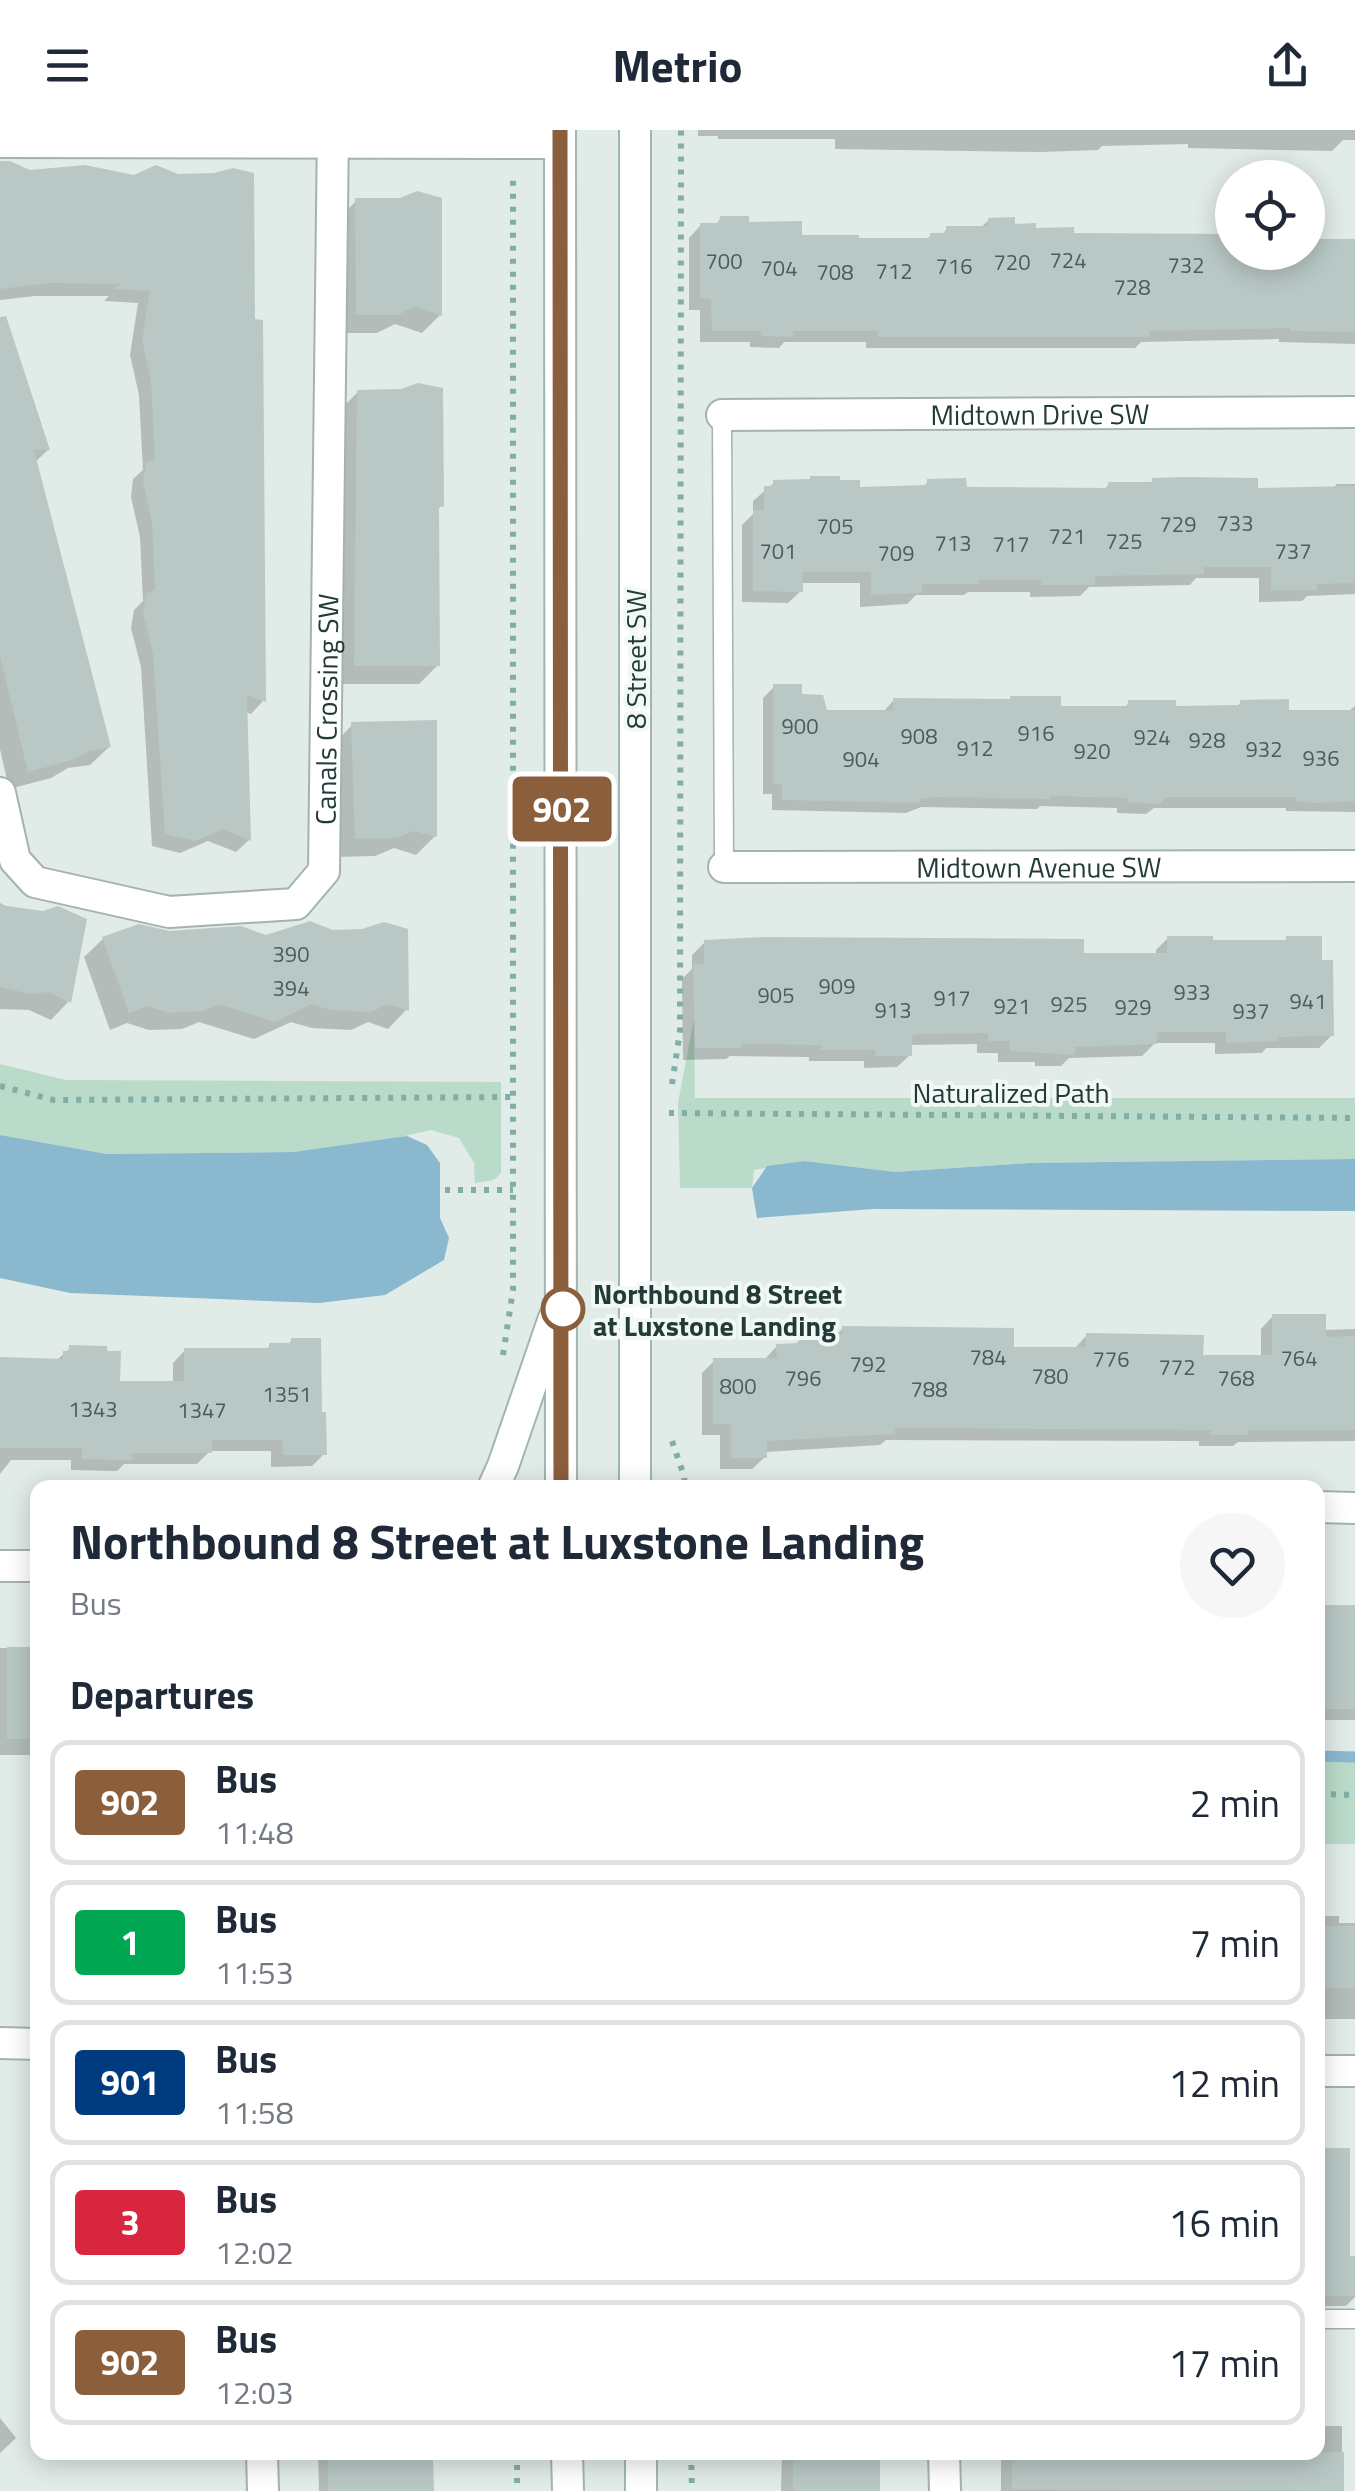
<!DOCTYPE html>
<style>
body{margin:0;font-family:"Titillium Web",sans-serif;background:#f6f6f7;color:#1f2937;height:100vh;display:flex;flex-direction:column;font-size:38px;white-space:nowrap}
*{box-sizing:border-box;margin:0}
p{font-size:32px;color:#747a83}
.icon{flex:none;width:55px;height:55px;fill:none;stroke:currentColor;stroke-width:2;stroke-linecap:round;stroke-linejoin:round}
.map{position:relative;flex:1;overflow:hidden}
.panel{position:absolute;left:30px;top:1350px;width:1295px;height:980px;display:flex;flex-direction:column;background:#fff;border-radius:20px;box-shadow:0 5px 25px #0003}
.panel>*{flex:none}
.badge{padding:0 20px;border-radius:8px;font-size:35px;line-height:65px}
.buttons{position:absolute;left:1215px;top:30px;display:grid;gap:20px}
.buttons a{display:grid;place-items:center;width:110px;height:110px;border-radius:50%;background:#fff;box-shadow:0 5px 25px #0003;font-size:50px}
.map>.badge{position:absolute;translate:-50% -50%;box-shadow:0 0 0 5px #fff}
h2{padding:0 40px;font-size:38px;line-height:90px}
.round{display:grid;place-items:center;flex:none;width:105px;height:105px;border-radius:52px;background:#f6f6f7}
.overview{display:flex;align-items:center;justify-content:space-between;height:170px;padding:0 40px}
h1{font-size:48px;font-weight:700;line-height:75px}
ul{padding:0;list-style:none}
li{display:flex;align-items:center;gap:30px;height:125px;margin:0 20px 15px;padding:0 20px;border:5px solid #e0e1e3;border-radius:20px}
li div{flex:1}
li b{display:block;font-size:38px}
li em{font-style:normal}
li .badge{min-width:110px;font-weight:700;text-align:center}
header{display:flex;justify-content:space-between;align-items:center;height:130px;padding:0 40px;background:#fff;font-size:45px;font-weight:700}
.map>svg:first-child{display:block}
.green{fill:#badbc9}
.water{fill:#8ab8cf}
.shadow{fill:#0003}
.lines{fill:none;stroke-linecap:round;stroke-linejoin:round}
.stream{stroke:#8ab8cf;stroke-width:11}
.building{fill:#b9c8c5}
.lane-casing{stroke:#a4b3b0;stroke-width:21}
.street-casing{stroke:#a4b3b0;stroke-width:34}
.secondary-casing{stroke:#a0b6b2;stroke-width:34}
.path{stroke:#82aea8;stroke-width:6;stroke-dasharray:5 8;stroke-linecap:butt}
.lane{stroke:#fff;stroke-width:18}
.street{stroke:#fff;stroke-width:30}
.secondary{stroke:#fff;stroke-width:30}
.line-casing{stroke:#fff;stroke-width:22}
.line{stroke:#8b5e3c;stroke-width:15}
.stop-dot{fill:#fff;stroke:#8b5e3c;stroke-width:5}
.labels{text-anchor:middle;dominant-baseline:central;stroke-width:8;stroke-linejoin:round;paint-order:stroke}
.number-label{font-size:22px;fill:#485e5c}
.street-label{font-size:28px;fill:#223b39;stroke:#f1f8f5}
.stop-label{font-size:28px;font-weight:bold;fill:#223b39;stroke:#f1f8f5;text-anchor:start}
</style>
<header><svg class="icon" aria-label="menu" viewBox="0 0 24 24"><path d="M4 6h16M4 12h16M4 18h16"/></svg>Metrio<svg class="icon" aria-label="share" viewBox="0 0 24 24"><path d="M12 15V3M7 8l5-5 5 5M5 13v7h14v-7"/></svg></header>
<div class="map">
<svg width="1355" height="2361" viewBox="0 0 1355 2361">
<rect width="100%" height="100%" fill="#e1ebe8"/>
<g class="green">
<polygon points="694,889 695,968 1355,968 1355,1029 1030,1033 895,1042 805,1031 754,1040 752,1058 680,1058 678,973"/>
<polygon points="0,934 66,950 501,952 501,1043 494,1050 475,1053 474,1033 459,1008 431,1000 365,1015 294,1022 107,1024 0,1005"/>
<rect x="1318" y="1625" width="37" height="89"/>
</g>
<g class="water">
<polygon points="0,1005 107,1024 294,1022 407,1006 427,1015 440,1033 440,1088 449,1108 444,1130 385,1165 319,1173 70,1163 0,1148"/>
<polygon points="1355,1029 1355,1081 873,1079 757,1088 752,1058 767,1036 805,1031 895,1042 1030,1033"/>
</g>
<g class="shadow">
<polygon points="698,0 1355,0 1355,10 1343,10 1332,21 1188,18 1188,14 1102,16 1098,20 1041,22 835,19 835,9 718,9 718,6 698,6"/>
<polygon points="0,37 252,191 260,192 263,571 251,584 245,582 249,710 236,722 208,711 180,723 152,716 141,537 131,498 134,480 143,471 140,407 131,367 133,349 143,340 139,265 130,225 138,173 104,171 109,166 35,166 0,170"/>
<polygon points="356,71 440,185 422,203 395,194 377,203 338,203 338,90"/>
<polygon points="721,89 799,108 925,111 931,105 940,106 947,99 980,98 989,90 1071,105 1232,106 1232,122 1308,122 1308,110 1355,111 1355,214 1279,212 1279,209 1141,212 1135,218 866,218 866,212 784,212 779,218 750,217 750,212 700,212 700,180 689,180 689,108 701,95 715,95"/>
<polygon points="0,225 48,320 35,332 109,617 90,635 68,638 51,648 9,659 0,619"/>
<polygon points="358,262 441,376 436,381 438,535 419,554 336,554 339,281"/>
<polygon points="1153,350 1255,361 1332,359 1337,354 1355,354 1355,464 1307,466 1302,471 1259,472 1259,448 1196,448 1190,455 1089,457 1080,466 1030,467 1030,462 968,462 964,465 916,465 907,474 860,477 860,453 801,453 801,461 788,473 742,472 742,395 753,384 753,371 774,353 857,360 922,358 928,352 964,360 1103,360 1109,355 1148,355"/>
<polygon points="774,557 800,567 825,583 882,583 894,570 1007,571 1011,568 1059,578 1124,578 1129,573 1173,579 1236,578 1241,572 1287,583 1346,583 1355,576 1355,682 1286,681 1286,678 1154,678 1146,684 1117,683 1117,678 1040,676 1037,679 921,677 906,683 772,680 772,664 763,664 763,568"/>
<polygon points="434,592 435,706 416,725 394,718 375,726 337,727 334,614 352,595"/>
<polygon points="0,773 11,779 43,783 69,871 51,890 29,880 0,879"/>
<polygon points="405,801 406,880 388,899 368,892 351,900 312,898 291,892 254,909 199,892 182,899 149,900 127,893 110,900 84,827 103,809 170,803 266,808"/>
<polygon points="1168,808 1211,813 1283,813 1287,808 1320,833 1332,905 1319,918 1266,918 1262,923 1215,924 1215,913 1155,913 1142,926 1069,928 1061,936 1035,936 1035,932 998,932 998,923 977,923 977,914 910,915 910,925 897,937 864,938 864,931 809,931 809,927 730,926 726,929 683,930 682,849 692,839 692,825 705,812 1156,825 1156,820"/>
<polygon points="1273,1186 1324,1200 1355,1199 1355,1311 1238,1312 1233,1316 1199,1316 1199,1311 886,1310 880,1315 765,1322 765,1327 752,1339 720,1339 720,1305 702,1305 702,1243 714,1231 765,1229 777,1216 794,1216 802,1208 834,1207 843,1198 1011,1220 1075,1218 1087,1205 1201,1228 1261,1228 1261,1199"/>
<polygon points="292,1210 319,1284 324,1324 312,1336 271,1337 271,1321 210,1321 197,1334 124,1334 117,1341 71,1340 71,1330 11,1330 0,1344 0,1230 56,1231 70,1218 118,1253 173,1253 173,1233 185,1220 265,1220 270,1216 286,1216"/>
<rect x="1318" y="1476" width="37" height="114"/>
<polygon points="0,1518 38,1519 38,1625 0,1625"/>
<polygon points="1318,1786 1339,1786 1339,1793 1355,1793 1355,1889 1318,1889"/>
<polygon points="1318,2019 1347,2020 1347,2128 1355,2128 1355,2167 1346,2176 1318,2176"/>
<polygon points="0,2288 16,2308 0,2323"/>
<polygon points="1318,2296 1342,2296 1342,2361 1001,2361 1001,2322 1318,2322"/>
<polygon points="318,2322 423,2322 431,2361 319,2361"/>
<polygon points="782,2322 880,2322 877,2361 781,2361"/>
</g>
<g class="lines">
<polyline class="stream" points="1318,1626 1355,1627"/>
</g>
<g class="building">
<polygon points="0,31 10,31 30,40 85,35 134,45 156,35 178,44 214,43 233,38 254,43 255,189 263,190 266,572 247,565 251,711 223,699 195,711 165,704 153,523 143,483 146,464 155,460 152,392 143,352 146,333 155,329 151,250 142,210 150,161 113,159 122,154 50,153 0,159"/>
<polygon points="417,61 442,68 442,186 415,176 398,185 356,185 355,68 400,68"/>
<polygon points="720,86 749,86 749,92 802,91 802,105 859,105 859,108 930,108 930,103 946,103 946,96 988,96 988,88 1015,87 1015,94 1036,93 1036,98 1074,97 1074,103 1232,104 1232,122 1308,122 1308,109 1355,109 1355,202 1290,201 1290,198 1149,201 1150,207 878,207 878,201 793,201 793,207 761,206 761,201 712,201 711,169 700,168 700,93 719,93"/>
<polygon points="6,186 50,320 34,320 111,617 89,621 72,630 28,642 0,526 0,187"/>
<polygon points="418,253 443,258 444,377 439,376 440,536 354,536 357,260 401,259"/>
<polygon points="810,346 840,346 840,350 860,350 860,357 927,355 927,349 966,348 967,357 1108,358 1108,352 1152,352 1152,348 1183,347 1258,348 1258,358 1355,356 1355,453 1317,454 1317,460 1271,460 1271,437 1204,437 1204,444 1095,446 1095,455 1041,455 1041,450 979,450 979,454 922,454 922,463 871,465 871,442 803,442 803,462 753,461 753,380 764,380 764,356 773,356 773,350 810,349"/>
<polygon points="773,554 802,554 802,564 823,565 827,580 893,580 893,568 1010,569 1010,566 1061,566 1061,576 1128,576 1128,570 1176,570 1176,576 1240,575 1240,570 1289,569 1289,580 1355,580 1355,671 1316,673 1296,671 1296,667 1167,667 1159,674 1127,672 1127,668 1050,666 1050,669 934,667 920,669 920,673 782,670 782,654 773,654"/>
<polygon points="437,590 437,707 414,701 396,708 355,709 351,592"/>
<polygon points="0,775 43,781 58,776 87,789 71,873 49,862 30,864 0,857"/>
<polygon points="310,791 333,800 362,799 384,792 408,799 409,881 388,874 371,882 331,880 311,874 275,892 219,874 203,881 169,883 147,876 129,883 102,807 139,794 170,801 241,796 266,805"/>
<polygon points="1167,806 1213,806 1213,810 1286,810 1286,806 1322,806 1322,830 1333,830 1334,906 1277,907 1277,911 1226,913 1226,902 1157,902 1157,914 1075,917 1075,925 1010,921 1010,911 988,911 988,903 917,904 912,906 912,926 875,926 875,920 821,920 821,915 741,914 741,918 695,918 693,834 704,834 704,810 763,807 1084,809 1084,823 1167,823"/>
<polygon points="1272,1184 1326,1184 1326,1207 1355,1206 1355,1300 1248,1300 1248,1305 1211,1305 1211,1300 895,1298 895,1304 767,1311 767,1328 731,1328 731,1294 713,1294 713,1228 777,1228 776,1214 801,1213 801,1205 842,1204 842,1196 1014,1198 1014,1217 1086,1217 1086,1203 1204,1205 1203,1225 1272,1225"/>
<polygon points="291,1208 321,1208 322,1282 326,1282 327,1325 283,1325 282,1310 212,1310 212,1323 132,1323 132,1330 82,1329 82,1318 0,1318 0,1227 63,1229 63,1221 69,1221 69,1215 107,1216 107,1221 121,1221 120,1251 184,1251 184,1218 269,1218 269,1213 291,1213"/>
<rect x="1318" y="1475" width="37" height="104"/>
<rect x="7" y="1517" width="31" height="92"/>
<rect x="1318" y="1796" width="37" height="62"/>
<polygon points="1318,2018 1350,2018 1350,2126 1355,2126 1355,2166 1318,2166"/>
<rect x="793" y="2322" width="87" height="39"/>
<polygon points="1012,2322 1344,2322 1344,2361 1012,2359"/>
<polygon points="433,2328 434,2361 328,2361 328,2329"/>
</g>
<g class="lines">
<g class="lane-casing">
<g id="lane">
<polyline points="722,285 724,737"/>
<polyline points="1318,2189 1355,2189"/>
</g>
</g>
<g class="street-casing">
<g id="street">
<polyline points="0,12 560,13"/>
<path id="s1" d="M722,285l633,-3"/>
<path id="s2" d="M0,663l15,67 20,22 134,30 127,-8 28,-33 9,-741"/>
<path id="s3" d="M724,737l631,-1"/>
<polyline points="1318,1377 1355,1378"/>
<polyline points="0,1436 38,1436"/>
<polyline points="0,1913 38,1914"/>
<polyline points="1318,1941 1355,1941"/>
<polyline points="262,2322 263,2361"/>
<polyline points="944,2322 945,2361"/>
</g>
</g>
<g class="secondary-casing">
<g id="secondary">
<polyline points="560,0 561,1358"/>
<polyline points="635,0 635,1358"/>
<polyline points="493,1358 503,1336 554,1188"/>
<polyline points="567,2322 568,2361"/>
<polyline points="641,2322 641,2361"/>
</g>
</g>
<g class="path">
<polyline points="672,954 680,901 681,0"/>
<polyline points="0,956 54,970 512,967"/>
<polyline points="669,983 1355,988"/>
<polyline points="445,1060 513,1060"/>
<polyline points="503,1225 513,1160 513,43"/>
<polyline points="672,1311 684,1346 685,1358"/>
<polyline points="1318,1664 1355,1665"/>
<polyline points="517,2322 517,2361"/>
<polyline points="691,2322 692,2361"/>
</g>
<use href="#lane" class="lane"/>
<use href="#street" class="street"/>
<use href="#secondary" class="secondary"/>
</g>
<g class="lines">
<g class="line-casing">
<polyline id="line" points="560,0 561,1358"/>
</g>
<use href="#line" class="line"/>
</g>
<circle class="stop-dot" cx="563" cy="1179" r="20"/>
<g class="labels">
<g class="number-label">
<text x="1068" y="130">724</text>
<text x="724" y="131">700</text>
<text x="1012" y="132">720</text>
<text x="1186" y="135">732</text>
<text x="954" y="136">716</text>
<text x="779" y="138">704</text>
<text x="894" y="141">712</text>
<text x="835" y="142">708</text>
<text x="1132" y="157">728</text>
<text x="1235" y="393">733</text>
<text x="1178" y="394">729</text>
<text x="835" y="396">705</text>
<text x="1067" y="406">721</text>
<text x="1124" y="411">725</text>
<text x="953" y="413">713</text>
<text x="1011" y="414">717</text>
<text x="778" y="421">701</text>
<text x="1293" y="421">737</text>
<text x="896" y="423">709</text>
<text x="800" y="596">900</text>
<text x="1036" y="603">916</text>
<text x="919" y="606">908</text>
<text x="1152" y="607">924</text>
<text x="1207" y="610">928</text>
<text x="975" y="618">912</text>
<text x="1264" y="619">932</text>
<text x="1092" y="621">920</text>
<text x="1321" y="628">936</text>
<text x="861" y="629">904</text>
<text x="291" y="824">390</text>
<text x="837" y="856">909</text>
<text x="291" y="858">394</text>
<text x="1192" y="862">933</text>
<text x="776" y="865">905</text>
<text x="952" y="868">917</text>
<text x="1308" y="871">941</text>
<text x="1069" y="874">925</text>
<text x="1012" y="876">921</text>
<text x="1133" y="877">929</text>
<text x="893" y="880">913</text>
<text x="1251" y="881">937</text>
<text x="988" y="1227">784</text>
<text x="1299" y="1228">764</text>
<text x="1111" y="1229">776</text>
<text x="868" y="1234">792</text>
<text x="1177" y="1237">772</text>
<text x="1050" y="1246">780</text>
<text x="803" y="1248">796</text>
<text x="1236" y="1248">768</text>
<text x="738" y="1256">800</text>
<text x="929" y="1259">788</text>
<text x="287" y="1264">1351</text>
<text x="93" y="1279">1343</text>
<text x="202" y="1280">1347</text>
</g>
<g class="street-label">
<text stroke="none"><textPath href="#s1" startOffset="318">Midtown Drive SW</textPath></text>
<text transform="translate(635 529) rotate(-90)">8 Street SW</text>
<text stroke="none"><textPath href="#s2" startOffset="568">Canals Crossing SW</textPath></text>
<text stroke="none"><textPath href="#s3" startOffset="315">Midtown Avenue SW</textPath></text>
<text x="1011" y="962">Naturalized Path</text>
</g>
<g class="stop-label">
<text x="593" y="1163">Northbound 8 Street<tspan x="593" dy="32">at Luxstone Landing</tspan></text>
</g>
</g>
</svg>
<div class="buttons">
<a><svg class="icon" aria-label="locate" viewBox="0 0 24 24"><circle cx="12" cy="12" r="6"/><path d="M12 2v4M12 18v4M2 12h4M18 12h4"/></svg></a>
</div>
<b class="badge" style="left:562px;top:679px;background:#8b5e3c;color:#fff">902</b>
<section class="panel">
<div class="overview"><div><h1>Northbound 8 Street at Luxstone Landing</h1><p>Bus</p></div><a class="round"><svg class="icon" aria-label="heart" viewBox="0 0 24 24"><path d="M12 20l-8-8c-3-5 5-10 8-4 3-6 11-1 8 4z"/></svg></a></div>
<h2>Departures</h2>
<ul>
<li><span class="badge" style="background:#8b5e3c;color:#fff">902</span><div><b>Bus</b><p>11:48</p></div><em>2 min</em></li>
<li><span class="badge" style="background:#00a651;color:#fff">1</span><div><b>Bus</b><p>11:53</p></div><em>7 min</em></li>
<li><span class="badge" style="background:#003b80;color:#fff">901</span><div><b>Bus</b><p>11:58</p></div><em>12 min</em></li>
<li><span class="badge" style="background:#d7263d;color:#fff">3</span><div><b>Bus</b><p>12:02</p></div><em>16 min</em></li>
<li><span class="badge" style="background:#8b5e3c;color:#fff">902</span><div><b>Bus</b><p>12:03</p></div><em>17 min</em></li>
</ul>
</section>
</div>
